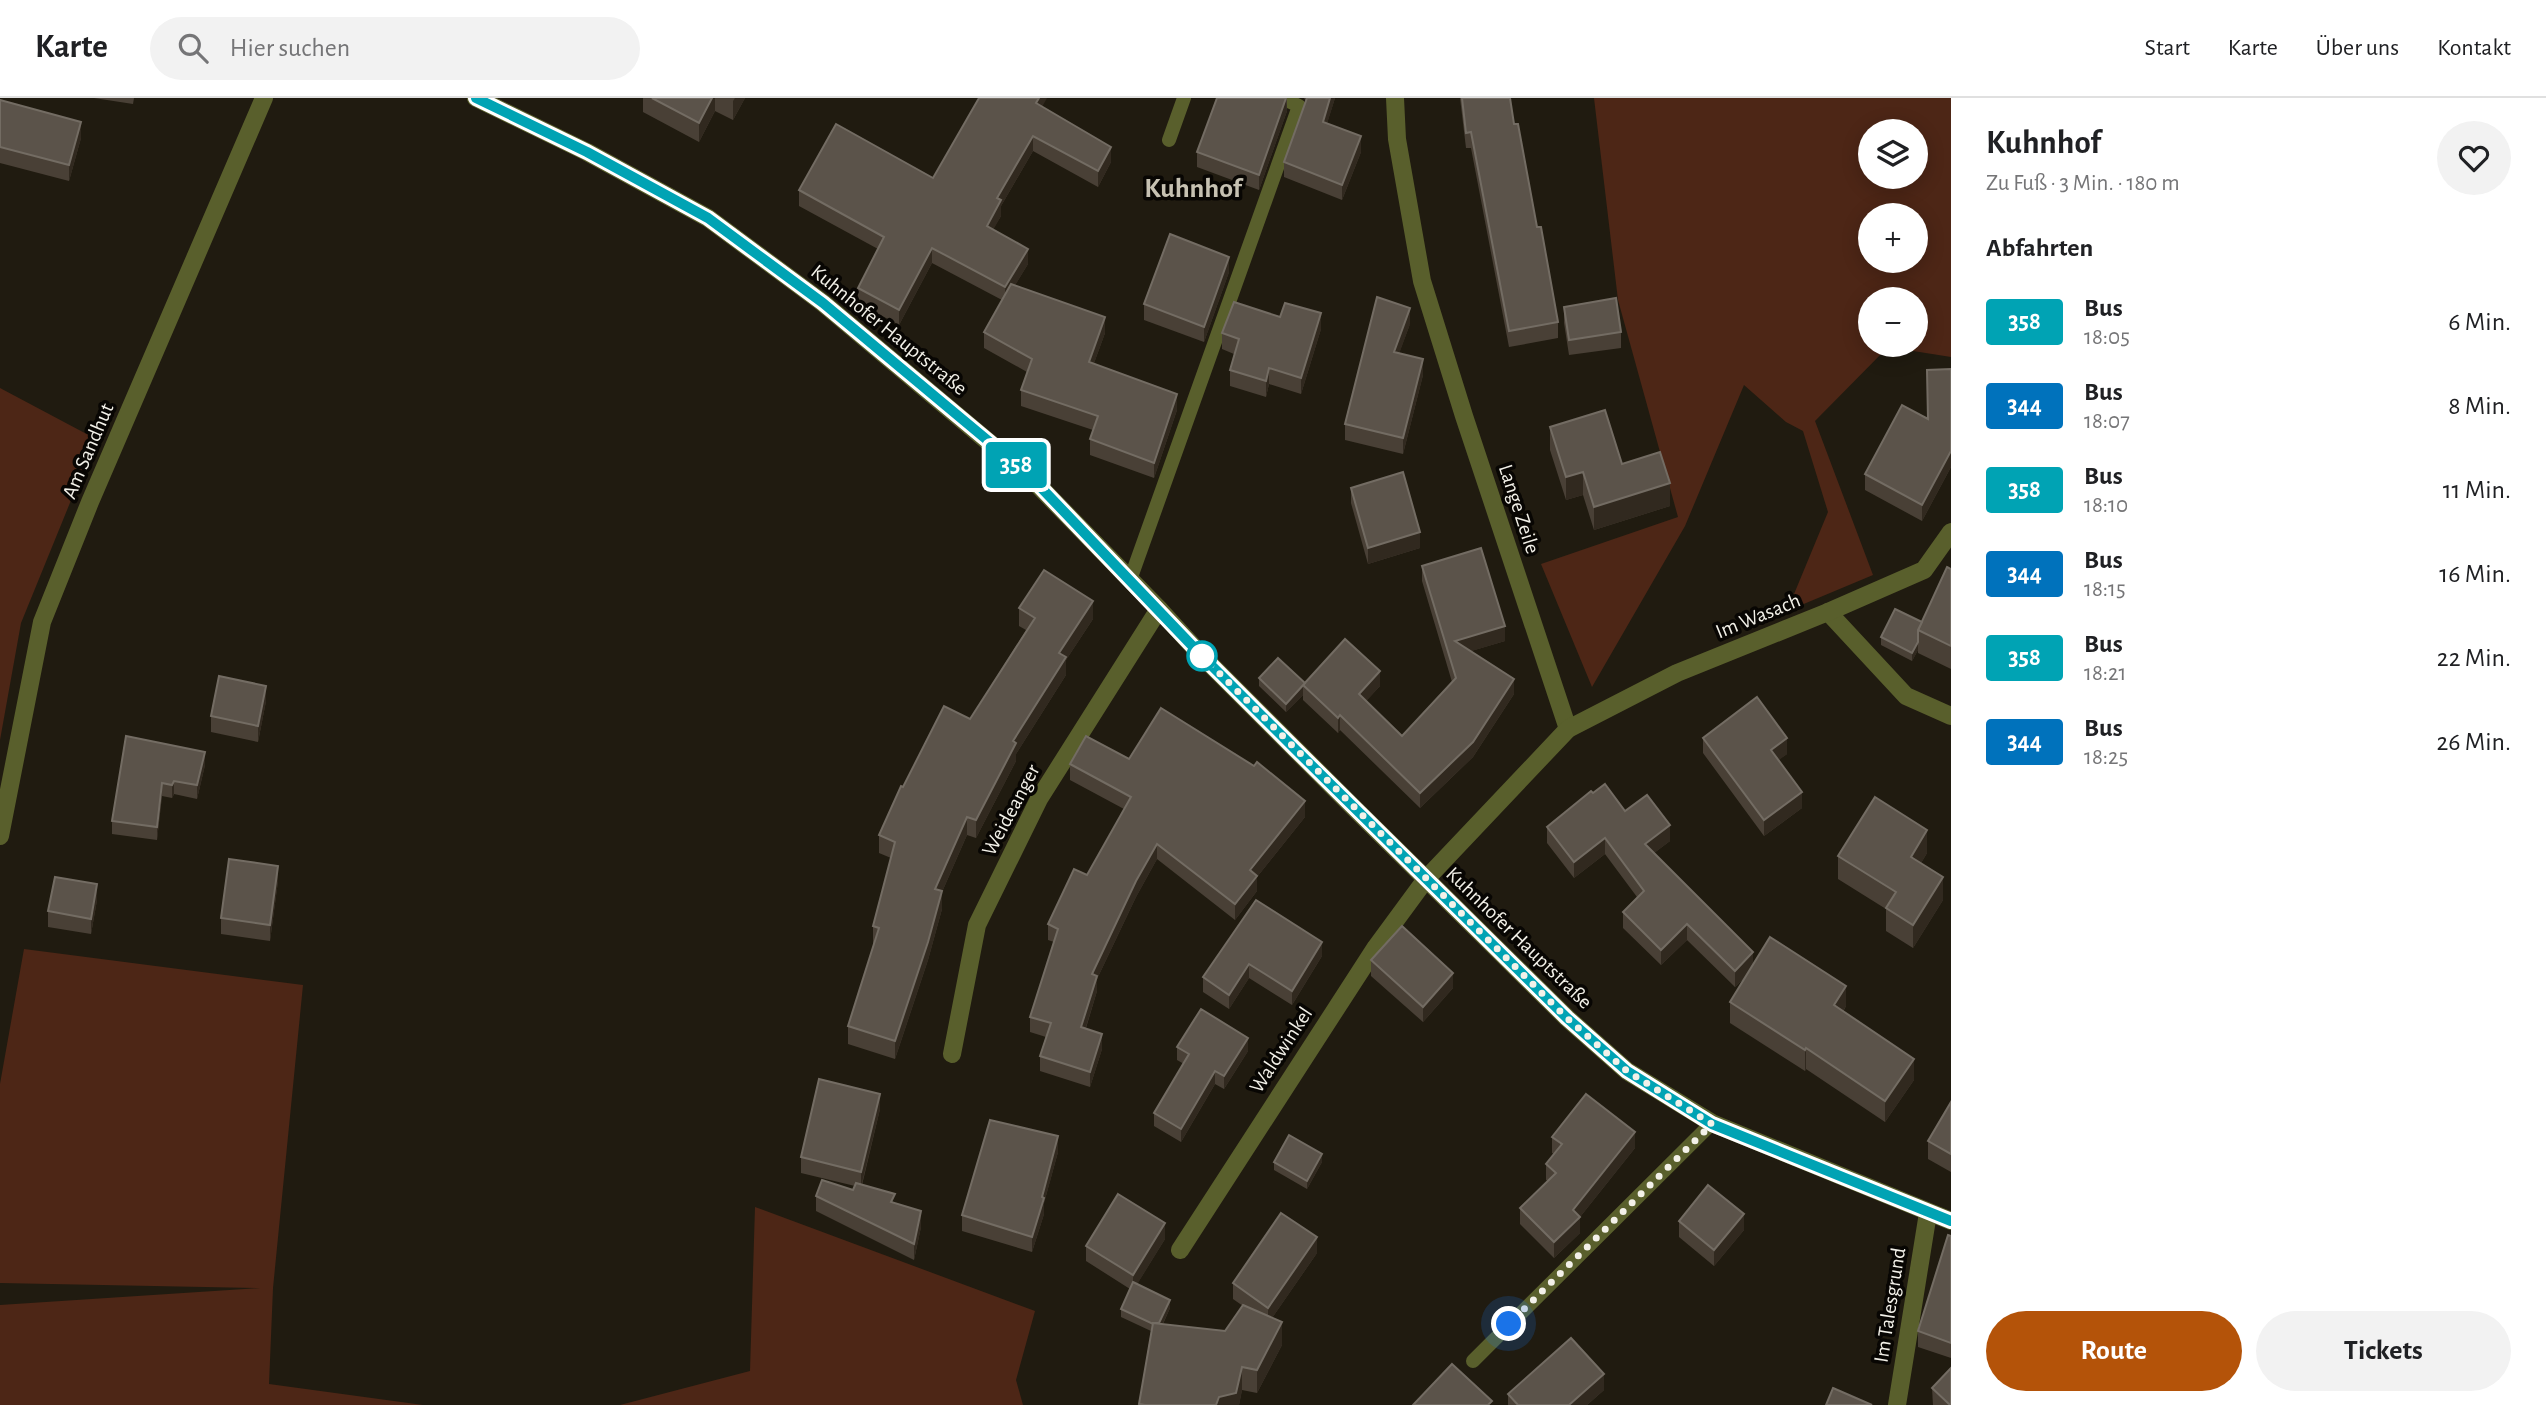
<!DOCTYPE html>
<html lang="de">
<meta charset="utf-8">
<style>
body{margin:0;font-family:"Alegreya Sans",sans-serif;background:#f2f2f2;color:#202124;height:100vh;display:flex;flex-direction:column;font-size:26px;white-space:nowrap}
*{box-sizing:border-box;margin:0}
p{font-size:23px;color:#757577}
.icon{flex:none;width:38px;height:38px;fill:none;stroke:currentColor;stroke-width:2;stroke-linecap:round;stroke-linejoin:round}
.map{position:relative;flex:1;overflow:hidden}
.panel{display:flex;flex-direction:column;background:#fff;width:595px}
.panel>*{flex:none}
.badge{padding:0 14px;border-radius:5px;font-size:24px;line-height:46px}
.buttons{position:absolute;left:1858px;top:21px;display:grid;gap:14px}
.buttons a{display:grid;place-items:center;width:70px;height:70px;border-radius:50%;background:#fff;box-shadow:0 4px 18px #0003;font-size:35px}
.you{position:absolute;width:35px;height:35px;margin:-18px;border:5px solid #fff;border-radius:50%;background:#1a73e8;box-shadow:0 0 0 10px #1a73e833}
.map>.badge{position:absolute;translate:-50% -50%;box-shadow:0 0 0 4px #fff}
h2{padding:0 35px;font-size:26px;line-height:63px}
.round{display:grid;place-items:center;flex:none;width:74px;height:74px;border-radius:37px;background:#f2f2f2}
.headline{display:flex;align-items:center;justify-content:space-between;height:119px;padding:0 35px}
h1{font-size:33px;font-weight:700;line-height:52px}
.cta{display:flex;gap:14px;margin-top:auto;padding:14px 35px}
.cta a{flex:1;height:80px;border-radius:42px;background:#b45309;color:#fff;font-size:28px;font-weight:700;line-height:80px;text-align:center}
.cta a+a{background:#f2f2f2;color:#202124}
ul{padding:0;list-style:none}
li{display:flex;align-items:center;gap:21px;height:84px;padding:0 35px}
li div{flex:1}
li b{display:block;font-size:26px}
li em{font-style:normal}
li .badge{min-width:77px;font-weight:700;text-align:center}
header{display:flex;align-items:center;gap:42px;box-sizing:border-box;height:98px;padding:0 35px;background:#fff;border-bottom:2px solid #e0e0e0}
header strong{font-size:33px}
nav{display:flex;gap:38px;margin-inline-start:auto;font-size:24px}
.search{width:490px;height:63px;background:#f2f2f2;display:flex;align-items:center;gap:18px;box-sizing:border-box;padding:0 24px;border-radius:38px;color:#757577;font-size:26px}
main{display:flex;flex:1;min-height:0}
.map>svg:first-child{display:block}
.green{fill:#4d2616;fill-rule:evenodd}
.lines{fill:none;stroke-linecap:round;stroke-linejoin:round}
.service{stroke:#595f2c;stroke-width:14}
.minor{stroke:#595f2c;stroke-width:18}
.tertiary{stroke:#595f2c;stroke-width:18}
.wall{fill:#494036}
.shaded-wall{fill:#31291f}
.building{fill:#5b534a;stroke:#736c63;stroke-width:2}
.line-casing{stroke:#fff;stroke-width:16}
.line{stroke:#00a3b4;stroke-width:10}
.walk{stroke:#f3f1e9;stroke-width:7;stroke-dasharray:0 12.6}
.stop-dot{fill:#fff;stroke:#00a3b4;stroke-width:3.5}
.labels{text-anchor:middle;dominant-baseline:central;stroke-width:7;stroke-linejoin:round;paint-order:stroke}
.street-label{font-size:21px;fill:#f3f1e9;stroke:#080603}
.district-label{font-size:28px;font-weight:bold;fill:#c6c1b2;stroke:#080603}
</style>
<header>
<strong>Karte</strong>
<div class="search"><svg class="icon" aria-label="search" viewBox="0 0 24 24"><circle cx="10" cy="10" r="6"/><path d="M15 15l6 6"/></svg>Hier suchen</div>
<nav><a>Start</a><a>Karte</a><a>Über uns</a><a>Kontakt</a></nav>
</header>
<main>
<div class="map">
<svg width="1951" height="1307" viewBox="0 0 1951 1307">
<rect width="100%" height="100%" fill="#201b10"/>
<g class="green">
<path d="M1594,0h357v259l-63,-10 -73,74 58,154 -86,36 41,-99 -25,-81 -17,-9 -42,-37 -59,141 -93,161 -51,-123 137,-47 -60,-217zM1871,33h45v46h-45zM1871,117h45v46h-45zM1871,201h45v46h-45z"/>
<polygon points="0,290 96,341 21,525 0,642"/>
<polygon points="24,851 303,887 273,1190 269,1286 423,1307 0,1307 0,1207 260,1190 0,1185 0,986"/>
<polygon points="755,1109 1035,1213 1016,1282 1023,1307 620,1307 750,1273"/>
</g>
<g class="lines">
<g class="service">
<polyline points="1169,42 1184,0"/>
<polyline points="1130,482 1299,8 1282,0"/>
<polyline points="1473,1263 1712,1025"/>
</g>
<g class="minor">
<polyline points="1395,0 1397,41 1422,183 1464,318 1568,631"/>
<polyline points="1828,514 1906,598 1951,618"/>
<polyline points="0,738 42,524 90,404 264,0"/>
<polyline points="952,956 977,827 1039,701 1159,511"/>
<polyline points="1180,1152 1376,849 1426,781 1568,631 1677,575 1828,514 1924,472 1951,434"/>
<polyline points="1897,1307 1928,1115"/>
</g>
<polyline class="tertiary" points="476,0 587,54 708,120 823,205 1029,378 1159,511 1202,558 1352,708 1567,920 1627,973 1712,1025 1951,1123"/>
</g>
<g class="wall">
<polygon points="94,0 134,0 133,6"/>
<polygon points="643,0 745,0 733,22 715,13 699,44 643,14"/>
<polygon points="1287,0 1287,13 1259,92 1197,69 1197,54"/>
<polygon points="1304,0 1335,0 1327,25 1361,54 1342,102 1284,79 1284,64 1306,3"/>
<polygon points="1460,0 1510,0 1514,26 1558,224 1558,240 1509,249 1471,50 1466,50"/>
<polygon points="0,2 81,40 69,83 0,65"/>
<polygon points="1043,9 1111,64 1098,89 1033,53 1001,108 1001,118 993,131 1028,166 1015,187 1105,235 1094,265 1177,312 1154,380 1090,357 1090,341 1093,332 1021,308 1021,292 1027,274 984,250 984,234 1002,202 932,165 899,227 858,205 858,190 878,151 799,108 799,92 933,80"/>
<polygon points="1229,174 1204,244 1144,222 1144,206"/>
<polygon points="1564,209 1621,234 1621,250 1569,257 1564,225"/>
<polygon points="1410,226 1399,255 1423,277 1403,356 1345,342 1345,326"/>
<polygon points="1321,231 1301,296 1269,286 1266,299 1230,288 1230,272 1234,256 1222,251 1222,235"/>
<polygon points="1951,271 1951,369 1922,423 1865,392 1865,376 1928,321"/>
<polygon points="1550,329 1622,366 1670,408 1594,432 1583,397 1566,402 1550,352"/>
<polygon points="1351,390 1420,450 1368,466 1351,405"/>
<polygon points="1422,468 1505,543 1471,553 1514,596 1473,659 1420,710 1340,632 1338,635 1303,602 1303,597 1286,614 1259,588 1259,580 1305,585 1380,588 1366,603 1402,638 1452,584 1422,483"/>
<polygon points="1951,471 1951,571 1918,555 1918,552 1912,563 1881,547 1881,539 1922,524"/>
<polygon points="1019,510 1093,521 1066,562 1066,577 1016,656 1016,663 976,740 967,737 942,794 942,811 928,862 895,961 848,946 848,928 874,846 873,846 873,828 891,760 879,755 879,737 903,689 970,621 1026,532 1019,528"/>
<polygon points="266,603 258,644 211,634 211,618"/>
<polygon points="126,638 205,667 197,701 174,696 172,700 162,698 157,742 112,736 112,723"/>
<polygon points="1703,640 1787,656 1778,662 1802,710 1764,738 1703,655"/>
<polygon points="1129,661 1305,719 1257,779 1257,793 1235,822 1157,761 1136,799 1097,881 1097,893 1086,930 1102,951 1090,989 1040,973 1040,958 1046,939 1030,934 1030,919 1054,844 1048,842 1048,826 1087,777 1124,711 1070,682 1070,666"/>
<polygon points="1625,713 1670,743 1654,755 1753,866 1846,908 1843,914 1914,982 1885,1024 1806,971 1805,973 1730,925 1730,904 1747,877 1735,889 1687,842 1661,867 1623,830 1623,814 1637,799 1605,756 1574,780 1547,745 1547,729"/>
<polygon points="1927,755 1921,765 1943,802 1913,850 1886,833 1886,811 1838,781 1838,758"/>
<polygon points="278,783 270,843 221,836 221,820"/>
<polygon points="97,802 91,836 48,829 48,813"/>
<polygon points="1256,802 1322,858 1292,907 1249,880 1229,911 1203,894 1203,879"/>
<polygon points="1371,862 1453,890 1423,924 1371,878"/>
<polygon points="1177,949 1248,953 1224,991 1215,986 1181,1044 1154,1028 1154,1015 1184,966 1177,962"/>
<polygon points="1951,1004 1951,1074 1928,1061 1928,1043"/>
<polygon points="880,1011 862,1087 895,1105 921,1129 914,1162 816,1113 816,1098 853,1092 855,1088 801,1075 801,1059"/>
<polygon points="1552,1039 1635,1050 1580,1119 1580,1135 1554,1160 1520,1126 1520,1110 1548,1083 1546,1082 1546,1066 1554,1056 1552,1055"/>
<polygon points="1058,1054 1044,1105 1044,1116 1032,1154 962,1133 962,1117"/>
<polygon points="1274,1064 1322,1064 1307,1091 1274,1072"/>
<polygon points="1679,1123 1744,1132 1714,1168 1679,1139"/>
<polygon points="1951,1138 1951,1260 1918,1249 1918,1233"/>
<polygon points="1165,1141 1137,1186 1170,1210 1163,1226 1225,1233 1243,1208 1233,1201 1233,1185 1317,1155 1272,1220 1282,1247 1257,1295 1242,1292 1239,1307 1139,1307 1151,1233 1121,1219 1121,1211 1130,1191 1086,1163 1086,1148"/>
<polygon points="1932,1290 1951,1307 1933,1307"/>
<polygon points="1604,1292 1587,1307 1508,1307 1508,1296"/>
</g>
<g class="shaded-wall">
<polygon points="712,0 715,0 715,13 699,44 699,25"/>
<polygon points="735,0 745,0 733,22 733,3"/>
<polygon points="1039,0 1047,0 1036,20 1036,5"/>
<polygon points="1286,0 1287,13 1259,92 1259,77"/>
<polygon points="1330,0 1335,0 1323,39 1323,24"/>
<polygon points="81,24 81,40 69,83 69,67"/>
<polygon points="1033,38 1033,53 1001,108 1001,118 987,143 987,128 997,100"/>
<polygon points="1361,38 1361,54 1342,102 1342,87"/>
<polygon points="1111,49 1111,64 1098,89 1098,73"/>
<polygon points="932,150 932,165 899,227 899,212"/>
<polygon points="1028,151 1028,166 1005,204 1005,189"/>
<polygon points="1229,159 1229,174 1204,244 1204,229"/>
<polygon points="1410,210 1410,226 1394,270 1394,254"/>
<polygon points="1321,215 1321,231 1301,296 1301,280"/>
<polygon points="1105,219 1105,235 1089,279 1089,264"/>
<polygon points="1423,261 1423,277 1403,356 1403,340"/>
<polygon points="1269,270 1269,286 1266,299 1266,283"/>
<polygon points="1177,296 1177,312 1154,380 1154,365"/>
<polygon points="1951,353 1951,369 1922,423 1922,407"/>
<polygon points="1583,374 1583,397 1566,402 1566,379"/>
<polygon points="1670,385 1670,408 1594,432 1594,409"/>
<polygon points="1420,434 1420,450 1368,466 1368,450"/>
<polygon points="1093,503 1093,521 1066,562 1066,577 1016,656 1016,663 976,740 976,722 1013,643 1059,555"/>
<polygon points="1505,528 1505,543 1455,558 1455,543"/>
<polygon points="1918,544 1918,552 1912,563 1912,555"/>
<polygon points="1380,573 1380,588 1359,611 1359,596"/>
<polygon points="1514,581 1514,596 1473,659 1420,710 1420,695"/>
<polygon points="266,588 266,603 258,644 258,628"/>
<polygon points="1303,589 1303,597 1286,614 1286,606"/>
<polygon points="1340,617 1340,632 1338,635 1338,620"/>
<polygon points="1787,640 1787,656 1771,668 1771,652"/>
<polygon points="205,654 205,667 197,701 197,687"/>
<polygon points="174,683 174,696 172,700 172,687"/>
<polygon points="162,685 162,698 157,742 157,729"/>
<polygon points="1802,694 1802,710 1764,738 1764,722"/>
<polygon points="1305,703 1305,719 1257,779 1257,793 1235,822 1235,806 1250,772"/>
<polygon points="967,719 967,737 942,794 942,811 928,862 895,961 895,943 935,791"/>
<polygon points="1670,727 1670,743 1645,762 1645,746"/>
<polygon points="1927,732 1927,755 1911,782 1911,759"/>
<polygon points="1605,740 1605,756 1574,780 1574,764"/>
<polygon points="1157,746 1157,761 1136,799 1097,881 1097,893 1081,945 1081,929 1092,876 1136,783"/>
<polygon points="278,768 278,783 270,843 270,827"/>
<polygon points="1943,779 1943,802 1913,850 1913,827"/>
<polygon points="97,786 97,802 91,836 91,821"/>
<polygon points="1687,826 1687,842 1661,867 1661,852"/>
<polygon points="1322,844 1322,858 1292,907 1292,893"/>
<polygon points="1753,854 1753,870 1735,889 1735,873"/>
<polygon points="1249,866 1249,880 1229,911 1229,897"/>
<polygon points="1453,875 1453,890 1423,924 1423,909"/>
<polygon points="1846,888 1846,908 1834,928 1834,907"/>
<polygon points="1102,936 1102,951 1090,989 1090,974"/>
<polygon points="1248,940 1248,953 1224,991 1224,978"/>
<polygon points="1806,950 1806,971 1805,973 1805,952"/>
<polygon points="1914,961 1914,982 1885,1024 1885,1003"/>
<polygon points="1215,973 1215,986 1181,1044 1181,1031"/>
<polygon points="880,996 880,1011 861,1089 861,1074"/>
<polygon points="1635,1034 1635,1050 1580,1119 1580,1135 1554,1160 1554,1144 1573,1112"/>
<polygon points="1058,1038 1058,1054 1044,1105 1044,1116 1032,1154 1032,1139"/>
<polygon points="1322,1056 1322,1064 1307,1091 1307,1083"/>
<polygon points="921,1113 921,1129 914,1162 914,1146"/>
<polygon points="1744,1116 1744,1132 1714,1168 1714,1152"/>
<polygon points="1165,1125 1165,1141 1133,1193 1133,1177"/>
<polygon points="1317,1139 1317,1155 1268,1226 1268,1210"/>
<polygon points="1170,1202 1170,1210 1158,1236 1158,1228"/>
<polygon points="1282,1224 1282,1247 1257,1295 1257,1272"/>
<polygon points="1242,1269 1242,1292 1239,1307 1216,1307 1219,1299"/>
<polygon points="1604,1276 1604,1292 1587,1307 1569,1307"/>
</g>
<g class="building">
<polygon points="652,0 712,0 699,25"/>
<polygon points="979,0 1039,0 1036,5 1111,49 1098,73 1033,38 997,100 1001,102 987,128 1028,151 1005,189 932,150 899,212 858,190 884,139 799,92 836,26 933,80"/>
<polygon points="1217,0 1286,0 1259,77 1197,54"/>
<polygon points="1307,0 1330,0 1323,24 1361,38 1342,87 1284,64"/>
<polygon points="1462,0 1510,0 1514,26 1518,26 1537,129 1541,129 1558,224 1509,233 1471,34 1466,35"/>
<polygon points="0,2 81,24 69,67 0,49"/>
<polygon points="1170,136 1229,159 1204,229 1144,206"/>
<polygon points="1011,186 1105,219 1089,264 1177,296 1154,365 1090,341 1098,318 1021,292 1032,261 984,234"/>
<polygon points="1377,199 1410,210 1394,254 1423,261 1403,340 1345,326"/>
<polygon points="1616,200 1621,234 1569,242 1564,209"/>
<polygon points="1234,204 1280,219 1285,205 1321,215 1301,280 1269,270 1266,283 1230,272 1239,241 1222,235"/>
<polygon points="1951,271 1951,353 1922,407 1865,376 1902,307 1928,321 1927,272"/>
<polygon points="1605,312 1622,366 1660,354 1670,385 1594,409 1583,374 1566,379 1550,329"/>
<polygon points="1403,374 1420,434 1368,450 1351,390"/>
<polygon points="1481,450 1505,528 1455,543 1514,581 1473,644 1420,695 1340,617 1338,620 1303,587 1345,541 1380,573 1359,596 1402,638 1456,580 1422,468"/>
<polygon points="1947,469 1951,471 1951,548 1918,532"/>
<polygon points="1044,472 1093,503 1059,555 1066,559 1013,643 1016,645 976,722 967,719 935,791 942,793 928,844 895,943 848,928 879,830 873,828 895,744 879,737 901,688 903,689 944,608 970,621 1035,520 1019,510"/>
<polygon points="1895,511 1922,524 1918,532 1918,544 1912,555 1881,539"/>
<polygon points="1278,560 1305,585 1286,606 1259,580"/>
<polygon points="219,578 266,588 258,628 211,618"/>
<polygon points="1757,599 1787,640 1771,652 1802,694 1764,722 1703,640"/>
<polygon points="1161,610 1254,668 1257,664 1305,703 1250,772 1257,778 1235,806 1157,746 1136,783 1092,876 1097,878 1081,929 1102,936 1090,974 1040,958 1051,925 1030,919 1058,831 1048,826 1074,771 1087,777 1131,699 1070,666 1086,638 1129,661"/>
<polygon points="126,638 205,654 197,687 174,683 172,687 162,685 157,729 112,723"/>
<polygon points="1605,686 1625,713 1647,697 1670,727 1645,746 1753,854 1735,873 1687,826 1661,852 1623,814 1644,793 1605,740 1574,764 1547,729 1591,693 1593,695"/>
<polygon points="1875,699 1927,732 1911,759 1943,779 1913,827 1886,810 1896,794 1838,758"/>
<polygon points="229,761 278,768 270,827 221,820"/>
<polygon points="55,779 97,786 91,821 48,813"/>
<polygon points="1256,802 1322,844 1292,893 1249,866 1229,897 1203,879"/>
<polygon points="1402,828 1453,875 1423,909 1371,862"/>
<polygon points="1770,839 1846,888 1834,907 1914,961 1885,1003 1806,950 1805,952 1730,904"/>
<polygon points="1201,911 1248,940 1224,978 1215,973 1181,1031 1154,1015 1189,956 1177,949"/>
<polygon points="819,981 880,996 861,1074 801,1059"/>
<polygon points="1586,996 1635,1034 1573,1112 1580,1119 1554,1144 1520,1110 1556,1075 1546,1066 1562,1046 1552,1039"/>
<polygon points="1951,1004 1951,1056 1928,1043"/>
<polygon points="990,1022 1058,1038 1042,1099 1044,1100 1032,1139 962,1117"/>
<polygon points="1289,1037 1322,1056 1307,1083 1274,1064"/>
<polygon points="822,1082 853,1092 856,1085 895,1096 891,1104 921,1113 914,1146 816,1098"/>
<polygon points="1708,1087 1744,1116 1714,1152 1679,1123"/>
<polygon points="1118,1096 1165,1125 1133,1177 1086,1148"/>
<polygon points="1281,1115 1317,1139 1268,1210 1233,1185"/>
<polygon points="1948,1137 1951,1138 1951,1245 1918,1233"/>
<polygon points="1133,1184 1170,1202 1159,1225 1153,1225 1153,1226 1121,1211"/>
<polygon points="1243,1207 1282,1224 1257,1272 1242,1269 1236,1295 1219,1299 1216,1307 1145,1307 1139,1306 1153,1225 1225,1233"/>
<polygon points="1571,1240 1604,1276 1569,1307 1518,1307 1508,1296"/>
<polygon points="1452,1266 1492,1303 1488,1307 1413,1307"/>
<polygon points="1951,1270 1951,1307 1950,1307 1932,1290"/>
<polygon points="1833,1290 1872,1307 1826,1307"/>
</g>
<g class="lines">
<g class="line-casing">
<polyline id="line" points="476,0 587,54 708,120 823,205 1029,377 1202,558 1296,652 1567,920 1627,973 1712,1026 1951,1123"/>
</g>
<use href="#line" class="line"/>
<polyline class="walk" points="1202,558 1567,920 1627,973 1712,1026 1509,1226"/>
</g>
<circle class="stop-dot" cx="1202" cy="558" r="14"/>
<g class="labels">
<g class="street-label">
<text transform="translate(889 232) rotate(39)">Kuhnhofer Hauptstraße</text>
<text transform="translate(88 353) rotate(-67)">Am Sandhut</text>
<text transform="translate(1519 411) rotate(72)">Lange Zeile</text>
<text transform="translate(1758 518) rotate(-22)">Im Wasach</text>
<text transform="translate(1011 712) rotate(-62)">Weideanger</text>
<text transform="translate(1519 840) rotate(44)">Kuhnhofer Hauptstraße</text>
<text transform="translate(1281 952) rotate(-57)">Waldwinkel</text>
<text transform="translate(1890 1207) rotate(-81)">Im Talesgrund</text>
</g>
<g class="district-label">
<text x="1193" y="91">Kuhnhof</text>
</g>
</g>
</svg>
<div class="buttons">
<a><svg class="icon" aria-label="layers" viewBox="0 0 24 24"><path d="M12 4l9 5-9 5-9-5zM3 14l9 5 9-5"/></svg></a>
<a>+</a>
<a>−</a>
</div>
<div class="you" style="left:1509px;top:1226px"></div>
<b class="badge" style="left:1016px;top:367px;background:#00a3b4;color:#fff">358</b>
</div>
<section class="panel">
<div class="headline"><div><h1>Kuhnhof</h1><p>Zu Fuß · 3 Min. · 180 m</p></div><a class="round"><svg class="icon" aria-label="heart" viewBox="0 0 24 24"><path d="M12 20l-8-8c-3-5 5-10 8-4 3-6 11-1 8 4z"/></svg></a></div>
<h2>Abfahrten</h2>
<ul>
<li><span class="badge" style="background:#00a3b4;color:#fff">358</span><div><b>Bus</b><p>18:05</p></div><em>6 Min.</em></li>
<li><span class="badge" style="background:#0072bc;color:#fff">344</span><div><b>Bus</b><p>18:07</p></div><em>8 Min.</em></li>
<li><span class="badge" style="background:#00a3b4;color:#fff">358</span><div><b>Bus</b><p>18:10</p></div><em>11 Min.</em></li>
<li><span class="badge" style="background:#0072bc;color:#fff">344</span><div><b>Bus</b><p>18:15</p></div><em>16 Min.</em></li>
<li><span class="badge" style="background:#00a3b4;color:#fff">358</span><div><b>Bus</b><p>18:21</p></div><em>22 Min.</em></li>
<li><span class="badge" style="background:#0072bc;color:#fff">344</span><div><b>Bus</b><p>18:25</p></div><em>26 Min.</em></li>
</ul>
<div class="cta"><a>Route</a><a>Tickets</a></div>
</section>
</main>
